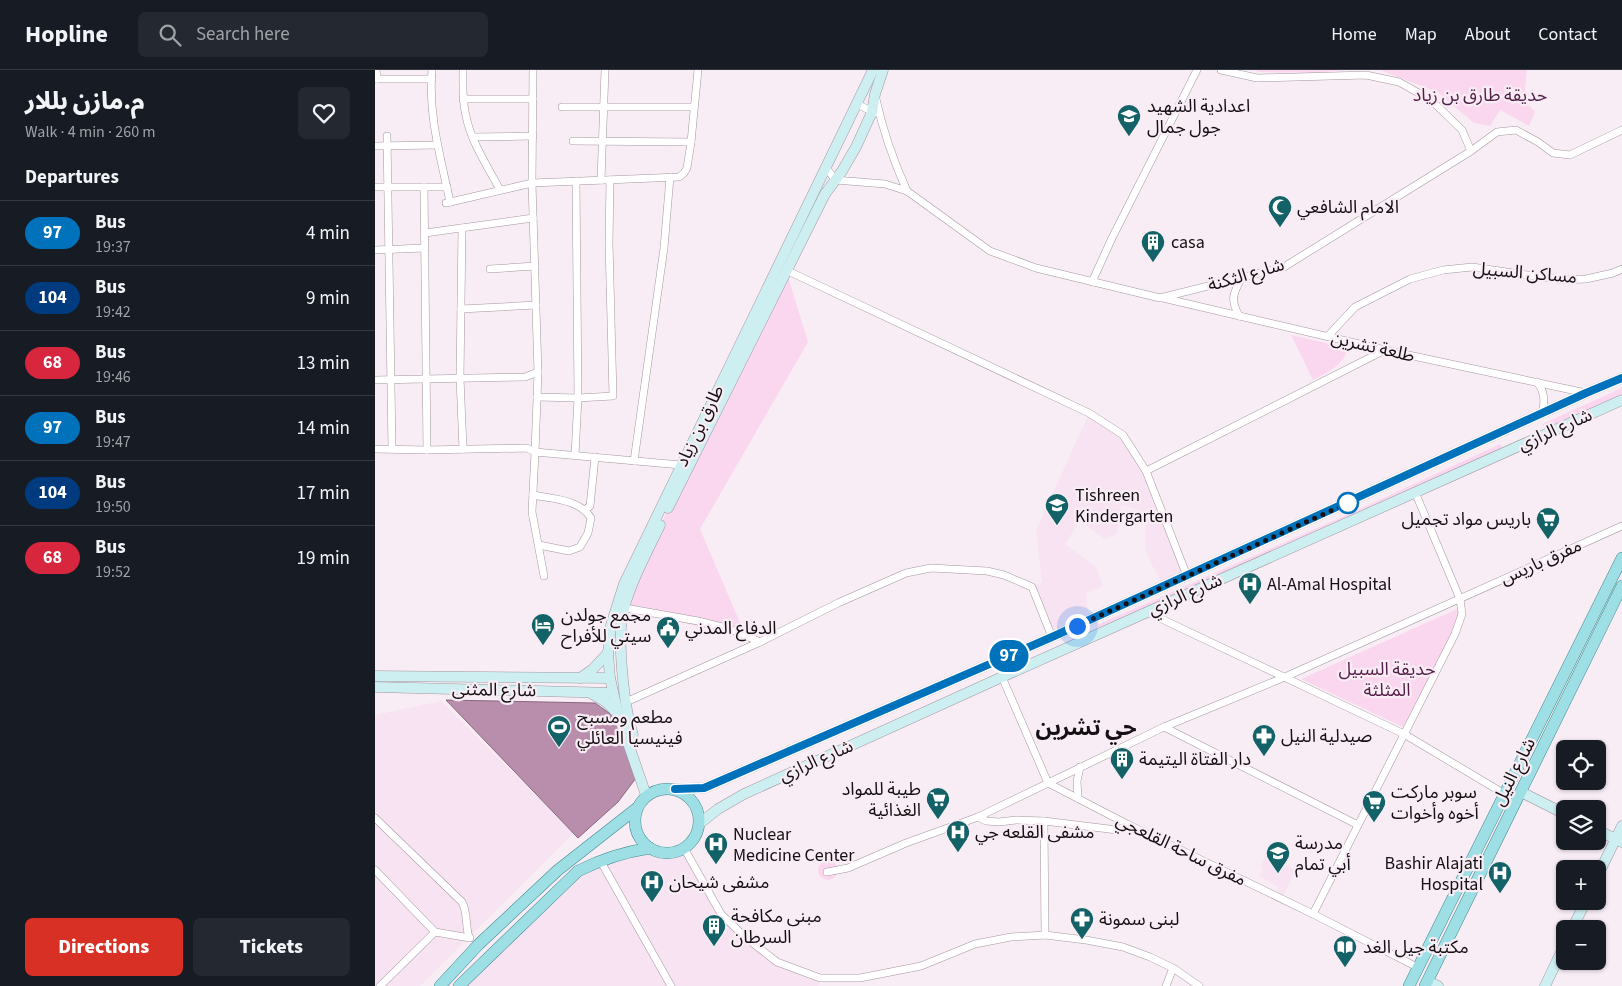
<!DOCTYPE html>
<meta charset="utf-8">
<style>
body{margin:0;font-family:"Source Sans 3","Noto Sans Arabic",sans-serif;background:#242831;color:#f1f3f6;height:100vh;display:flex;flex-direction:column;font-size:19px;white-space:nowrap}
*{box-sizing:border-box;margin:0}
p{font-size:16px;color:#9ea1a6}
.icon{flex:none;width:28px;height:28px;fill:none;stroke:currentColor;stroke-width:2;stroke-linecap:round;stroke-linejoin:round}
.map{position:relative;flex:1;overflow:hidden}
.drawer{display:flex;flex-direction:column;background:#171b24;width:375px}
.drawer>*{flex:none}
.badge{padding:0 10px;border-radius:16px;font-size:18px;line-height:32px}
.tools{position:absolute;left:1181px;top:670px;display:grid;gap:10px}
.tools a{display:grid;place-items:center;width:50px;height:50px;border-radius:8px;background:#171b24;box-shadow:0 1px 4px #0004;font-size:25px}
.you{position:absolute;width:25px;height:25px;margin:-12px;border:4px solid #fff;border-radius:50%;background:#1a73e8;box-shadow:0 0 0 8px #1a73e833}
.map>.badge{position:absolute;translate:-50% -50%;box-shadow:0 0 0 2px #fff}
h2{padding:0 25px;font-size:19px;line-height:45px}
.round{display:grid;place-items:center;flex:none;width:52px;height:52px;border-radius:8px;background:#242831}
.overview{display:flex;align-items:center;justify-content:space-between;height:85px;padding:0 25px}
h1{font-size:24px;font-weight:800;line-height:38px}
.primary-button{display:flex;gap:10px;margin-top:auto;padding:10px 25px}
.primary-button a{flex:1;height:58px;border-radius:8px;background:#d93025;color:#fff;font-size:20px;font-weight:800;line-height:58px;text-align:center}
.primary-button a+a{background:#242831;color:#f1f3f6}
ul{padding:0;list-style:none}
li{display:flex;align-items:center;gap:15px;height:65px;padding:0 25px;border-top:1px solid #363941}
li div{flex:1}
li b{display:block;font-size:19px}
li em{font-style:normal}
li .badge{min-width:55px;font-weight:700;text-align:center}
header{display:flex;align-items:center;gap:30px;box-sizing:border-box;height:70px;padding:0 25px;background:#171b24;border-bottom:1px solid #363941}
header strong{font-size:24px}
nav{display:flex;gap:28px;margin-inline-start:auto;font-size:18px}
.search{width:350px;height:45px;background:#242831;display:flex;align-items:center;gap:12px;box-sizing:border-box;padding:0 18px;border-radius:8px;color:#9ea1a6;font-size:19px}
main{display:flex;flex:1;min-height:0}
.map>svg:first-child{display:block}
.built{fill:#f7e3f1}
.green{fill:#fad7ef}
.water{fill:#b98dac;stroke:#88687e}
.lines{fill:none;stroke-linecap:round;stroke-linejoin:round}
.street-casing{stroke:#a2979e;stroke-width:8}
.secondary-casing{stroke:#a2979e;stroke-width:11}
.primary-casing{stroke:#42888f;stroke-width:12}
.street{stroke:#fff;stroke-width:7}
.secondary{stroke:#ceeff2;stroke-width:10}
.primary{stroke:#9ddfe4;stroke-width:11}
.line-casing{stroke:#fff;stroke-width:11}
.line{stroke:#0072bc;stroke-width:8}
.walk{stroke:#151013;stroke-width:5;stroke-dasharray:0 9}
.stop-dot{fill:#fff;stroke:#0072bc;stroke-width:2.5}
.labels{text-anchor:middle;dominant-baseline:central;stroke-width:4.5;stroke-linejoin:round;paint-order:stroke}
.park-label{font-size:18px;fill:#551e48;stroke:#f9edf5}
.poi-label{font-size:18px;fill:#151013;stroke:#f9edf5;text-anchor:start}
.street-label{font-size:18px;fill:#151013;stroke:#f9edf5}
.district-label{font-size:22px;font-weight:bold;fill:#151013;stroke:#f9edf5}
</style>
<header>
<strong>Hopline</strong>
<div class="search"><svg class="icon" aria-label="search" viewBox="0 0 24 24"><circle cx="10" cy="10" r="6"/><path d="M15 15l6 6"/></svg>Search here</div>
<nav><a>Home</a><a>Map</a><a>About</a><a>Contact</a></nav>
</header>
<main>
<section class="drawer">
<div class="overview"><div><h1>م.مازن بللار</h1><p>Walk · 4 min · 260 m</p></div><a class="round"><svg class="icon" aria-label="heart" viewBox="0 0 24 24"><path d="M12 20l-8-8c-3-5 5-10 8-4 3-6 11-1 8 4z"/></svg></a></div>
<h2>Departures</h2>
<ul>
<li><span class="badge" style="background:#0072bc;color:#fff">97</span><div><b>Bus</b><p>19:37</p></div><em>4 min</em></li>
<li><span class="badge" style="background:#003b80;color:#fff">104</span><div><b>Bus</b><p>19:42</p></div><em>9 min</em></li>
<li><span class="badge" style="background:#d7263d;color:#fff">68</span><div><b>Bus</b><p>19:46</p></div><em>13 min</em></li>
<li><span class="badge" style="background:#0072bc;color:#fff">97</span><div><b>Bus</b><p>19:47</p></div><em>14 min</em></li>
<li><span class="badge" style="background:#003b80;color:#fff">104</span><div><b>Bus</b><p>19:50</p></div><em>17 min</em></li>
<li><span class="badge" style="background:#d7263d;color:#fff">68</span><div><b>Bus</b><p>19:52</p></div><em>19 min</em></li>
</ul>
<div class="primary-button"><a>Directions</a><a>Tickets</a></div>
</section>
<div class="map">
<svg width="1247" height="916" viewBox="0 0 1247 916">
<rect width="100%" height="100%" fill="#f9edf5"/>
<g class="built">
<polygon points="714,343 748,365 771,401 812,506 789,516 778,497 770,478 771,442 746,435 742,464 730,469 705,451 690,474 721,497 728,516 711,523 714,550 677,567 657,517 667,512 661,461"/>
<polygon points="66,631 199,763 45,916 0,916 0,645"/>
<polygon points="275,778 285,782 295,783 309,778 346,844 402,892 445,908 444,916 84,916 203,801"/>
<polygon points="891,785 921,800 908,826 902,824 903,817 884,806 888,799 885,796"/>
</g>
<g class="green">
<polygon points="879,0 972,0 940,3 884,2"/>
<polygon points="1005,0 1152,0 1149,30 1160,42 1154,56 1125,40 1115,56 1099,53 1062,22"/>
<polygon points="411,200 433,272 325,459 372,569 250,538 267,493 289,447"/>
<path d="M916,265l57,13c-4,18 -21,24 -35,32z"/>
<polygon points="1247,318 1247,324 1170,359 1167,354"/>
<polygon points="1125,374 1128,378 725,559 722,555 976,443"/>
<polygon points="1091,535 1028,657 926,609"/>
<circle cx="453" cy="800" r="10"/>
</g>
<polygon class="water" points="71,630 220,633 241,648 261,708 243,732 203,768"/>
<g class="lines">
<g class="street-casing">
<g id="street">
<polyline points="1,0 2,9"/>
<path d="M57,0c-4,46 9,88 18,132"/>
<path d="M88,0c0,15 -1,31 3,46 5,26 22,51 34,74"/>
<polyline points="846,0 882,8 991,5 1024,12 1056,30 1087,60 1096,81"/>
<polyline points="0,9 57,9"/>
<polyline points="88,29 158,29"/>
<path d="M501,29c7,32 18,63 31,92"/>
<polyline points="482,34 500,43"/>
<polyline points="187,37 319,37"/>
<polyline points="12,66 17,379"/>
<polyline points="98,67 158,66"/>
<polyline points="198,71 316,72"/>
<polyline points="0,76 62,75"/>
<polyline points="451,97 460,110 510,114 532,121 615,181 661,198 785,228 909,197 1096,81 1122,62 1141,60 1163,72 1178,83 1195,85 1247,60"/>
<polyline points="226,110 230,0"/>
<polyline points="0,117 72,117"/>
<polyline points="49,117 52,380"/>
<polyline points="71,133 157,113 304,107 309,103 312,98 316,72 323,0"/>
<polyline points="87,158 85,308 88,379"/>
<polyline points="50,163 158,148"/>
<polyline points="0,180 50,178"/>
<polyline points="115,199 160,196"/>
<polyline points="411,200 714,343 748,365 771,401 812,506"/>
<polyline points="717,212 737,168 822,0"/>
<polyline points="788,228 1010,280 1211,323"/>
<polyline points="86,239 161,235"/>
<path d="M864,246c-9,-17 -6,-22 3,-39"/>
<polyline points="953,266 980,237 1035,209 1068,200 1097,197 1188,210 1211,209 1238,203 1247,199"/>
<polyline points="0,310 150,307 163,302 157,113 158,0"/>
<path d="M1162,312c8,10 8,20 5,32"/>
<polyline points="162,327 203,328 238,326 234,173 235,110"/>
<polyline points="0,379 52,380 152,378 160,382 163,302"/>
<polyline points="200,385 203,328 201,111"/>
<polyline points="259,391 289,178 295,107"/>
<polyline points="771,401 1010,280"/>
<path d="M158,425c20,4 46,4 58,23l-3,15 -8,14 -11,4 -30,-6"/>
<polyline points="211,439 215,436 220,387"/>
<polyline points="169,506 157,442 160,382 306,395"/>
<polyline points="250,538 323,551 355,559 385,572 463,533 531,503 556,498 612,501 629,505 657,517 677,567"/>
<polyline points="772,542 1029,664 1128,723"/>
<polyline points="627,607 673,713 754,755 938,844 1042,897"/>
<polyline points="251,632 385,572"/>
<polyline points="789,657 983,755"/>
<polyline points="703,728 702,711 705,697"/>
<polyline points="603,747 611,751 624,752 641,750 669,751 742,760 754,755"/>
<path d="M0,748l87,84c6,11 3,23 7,35"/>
<polyline points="669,751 670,865"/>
<polyline points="309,778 346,844 370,867 402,892 445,908 485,908 546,896 600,874 636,867 670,865 711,870 748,877 775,887 798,898 824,916"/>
<polyline points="225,790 296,916"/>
<polyline points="0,800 60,862 95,868"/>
<polyline points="452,802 473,798 531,773 603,747 789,657 910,607 1247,456"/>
<polyline points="938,844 1080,564 1087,544 1085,529 1040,422"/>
<polyline points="5,916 60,862"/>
<polyline points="791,916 798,898"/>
</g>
</g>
<g class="secondary-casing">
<g id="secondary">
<polyline points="293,438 450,124 467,101 481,77 497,42 500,24 508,0"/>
<polyline points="0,606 235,608"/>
<polyline points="205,608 218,599 233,583"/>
<polyline points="0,617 238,623"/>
<polyline points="217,624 231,632 243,644"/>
<path d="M258,665c-9,-27 -15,-90 -11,-118 5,-28 25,-65 38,-92"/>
<polyline points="300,719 329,718 677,567 1211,323 1247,308"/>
<polyline points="1146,722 1190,744"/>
<polyline points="271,725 243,644 235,608 233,583 236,555 249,514 498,0"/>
<polyline points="324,754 343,739 369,724 627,607 1247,330"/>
<polyline points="1222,760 1247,772"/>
<polyline points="1222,807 1247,756"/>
<polyline points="1197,859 1211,831"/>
<polyline points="1052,911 1063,916"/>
<polyline points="1170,916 1190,874"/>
</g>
</g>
<g class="primary-casing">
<g id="primary">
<circle cx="292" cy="751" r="32"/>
<polyline points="65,916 104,874 183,800 262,738"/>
<path d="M84,916l119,-115c24,-12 46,-19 72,-23"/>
<polyline points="1034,916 1247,488"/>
<polyline points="1050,916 1247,516"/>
</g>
</g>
<use href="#street" class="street"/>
<use href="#secondary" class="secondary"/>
<use href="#primary" class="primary"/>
</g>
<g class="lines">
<g class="line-casing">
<polyline id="line" points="300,719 329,718 677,567 1211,323 1247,308"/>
</g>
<use href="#line" class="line"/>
<polyline class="walk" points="702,556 973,433"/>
</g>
<defs>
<g id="school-pin" transform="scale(1.25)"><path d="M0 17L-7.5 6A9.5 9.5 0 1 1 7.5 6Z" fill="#126268" stroke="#f9edf5"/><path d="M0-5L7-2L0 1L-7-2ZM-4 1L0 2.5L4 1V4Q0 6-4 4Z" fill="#fff"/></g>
<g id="mosque-pin" transform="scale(1.25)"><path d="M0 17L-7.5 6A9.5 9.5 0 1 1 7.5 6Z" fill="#126268" stroke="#f9edf5"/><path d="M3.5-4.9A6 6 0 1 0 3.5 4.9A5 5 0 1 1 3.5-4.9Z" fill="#fff"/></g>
<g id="building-pin" transform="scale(1.25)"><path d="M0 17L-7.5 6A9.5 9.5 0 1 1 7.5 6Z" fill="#126268" stroke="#f9edf5"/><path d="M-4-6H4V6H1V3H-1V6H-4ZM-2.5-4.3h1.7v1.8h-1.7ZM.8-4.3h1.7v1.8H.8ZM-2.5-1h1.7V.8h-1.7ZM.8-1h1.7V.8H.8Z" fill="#fff"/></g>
<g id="supermarket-pin" transform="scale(1.25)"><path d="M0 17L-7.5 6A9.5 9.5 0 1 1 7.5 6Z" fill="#126268" stroke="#f9edf5"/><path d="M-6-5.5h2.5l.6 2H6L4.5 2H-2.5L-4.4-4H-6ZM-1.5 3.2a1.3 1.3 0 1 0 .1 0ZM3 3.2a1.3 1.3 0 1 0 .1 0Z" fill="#fff"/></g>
<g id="hospital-pin" transform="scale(1.25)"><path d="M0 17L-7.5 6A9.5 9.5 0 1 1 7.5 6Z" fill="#126268" stroke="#f9edf5"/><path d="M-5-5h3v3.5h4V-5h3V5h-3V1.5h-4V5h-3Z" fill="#fff"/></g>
<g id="hotel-pin" transform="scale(1.25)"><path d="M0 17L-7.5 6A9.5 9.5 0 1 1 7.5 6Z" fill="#126268" stroke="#f9edf5"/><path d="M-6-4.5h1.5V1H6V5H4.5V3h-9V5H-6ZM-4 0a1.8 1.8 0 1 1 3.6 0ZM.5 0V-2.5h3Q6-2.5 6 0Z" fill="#fff"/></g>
<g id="civic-pin" transform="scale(1.25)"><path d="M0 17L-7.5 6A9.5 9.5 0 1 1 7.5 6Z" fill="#126268" stroke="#f9edf5"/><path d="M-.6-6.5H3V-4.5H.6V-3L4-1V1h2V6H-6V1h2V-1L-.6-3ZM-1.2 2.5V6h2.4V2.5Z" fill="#fff"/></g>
<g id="stadium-pin" transform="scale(1.25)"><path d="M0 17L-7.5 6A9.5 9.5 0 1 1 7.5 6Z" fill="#126268" stroke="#f9edf5"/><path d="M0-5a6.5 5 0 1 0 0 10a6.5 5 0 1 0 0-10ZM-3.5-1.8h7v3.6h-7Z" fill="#fff"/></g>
<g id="pharmacy-pin" transform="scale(1.25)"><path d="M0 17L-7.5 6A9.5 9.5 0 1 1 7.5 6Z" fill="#126268" stroke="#f9edf5"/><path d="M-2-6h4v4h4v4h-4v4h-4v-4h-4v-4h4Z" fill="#fff"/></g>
<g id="library-pin" transform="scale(1.25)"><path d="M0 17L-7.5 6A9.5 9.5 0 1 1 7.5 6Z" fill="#126268" stroke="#f9edf5"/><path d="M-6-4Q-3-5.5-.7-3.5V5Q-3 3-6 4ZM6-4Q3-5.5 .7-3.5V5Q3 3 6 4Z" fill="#fff"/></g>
</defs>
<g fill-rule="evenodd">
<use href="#school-pin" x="754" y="46"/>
<use href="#mosque-pin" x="905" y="137"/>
<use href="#building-pin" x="778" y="172"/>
<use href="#school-pin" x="682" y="435"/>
<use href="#supermarket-pin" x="1173" y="449"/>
<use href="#hospital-pin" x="875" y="514"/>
<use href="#hotel-pin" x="168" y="555"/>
<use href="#civic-pin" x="293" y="558"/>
<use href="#stadium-pin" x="184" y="657"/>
<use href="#pharmacy-pin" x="889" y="666"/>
<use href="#building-pin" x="747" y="689"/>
<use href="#supermarket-pin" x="563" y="729"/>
<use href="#supermarket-pin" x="999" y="732"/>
<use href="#hospital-pin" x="583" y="762"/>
<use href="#hospital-pin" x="341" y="774"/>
<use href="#school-pin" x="903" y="783"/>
<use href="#hospital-pin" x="1125" y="803"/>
<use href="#hospital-pin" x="277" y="812"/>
<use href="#pharmacy-pin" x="707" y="849"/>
<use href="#building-pin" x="339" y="856"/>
<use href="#library-pin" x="970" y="877"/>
</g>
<circle class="stop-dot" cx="973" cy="433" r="10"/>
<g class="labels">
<g class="park-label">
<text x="1105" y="25">حديقة طارق بن زياد</text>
<text x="1012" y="599">حديقة السبيل<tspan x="1012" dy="21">المثلثة</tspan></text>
</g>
<g class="poi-label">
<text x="772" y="36">اعدادية الشهيد<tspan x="772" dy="21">جول جمال</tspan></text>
<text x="922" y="137">الامام الشافعي</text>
<text x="796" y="172">casa</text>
<text x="700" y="425">Tishreen<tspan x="700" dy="21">Kindergarten</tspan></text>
<text x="1156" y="449" text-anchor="end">باريس مواد تجميل</text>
<text x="892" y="514">Al-Amal Hospital</text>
<text x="186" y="545">مجمع جولدن<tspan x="186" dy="21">سيتي للأفراح</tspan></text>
<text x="310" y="558">الدفاع المدني</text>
<text x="202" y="647">مطعم ومسبح<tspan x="202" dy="21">فينيسيا العائلي</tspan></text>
<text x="906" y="666">صيدلية النيل</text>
<text x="764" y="689">دار الفتاة اليتيمة</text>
<text x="546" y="719" text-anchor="end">طيبة للمواد<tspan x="546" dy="21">الغذائية</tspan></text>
<text x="1016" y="722">سوبر ماركت<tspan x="1016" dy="21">أخوه وأخوات</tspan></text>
<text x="600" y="762">مشفى القلعه جي</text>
<text x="358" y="764">Nuclear<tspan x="358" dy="21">Medicine Center</tspan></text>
<text x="920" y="773">مدرسة<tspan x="920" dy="21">أبي تمام</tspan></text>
<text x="1108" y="793" text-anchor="end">Bashir Alajati<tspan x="1108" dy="21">Hospital</tspan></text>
<text x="294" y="812">مشفى شيحان</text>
<text x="356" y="846">مبنى مكافحة<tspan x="356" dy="21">السرطان</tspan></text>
<text x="724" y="849">لبنى سمونة</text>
<text x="988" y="877">مكتبة جيل الغد</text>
</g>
<g class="street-label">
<text transform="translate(1150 203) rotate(5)">مساكن السبيل</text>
<text transform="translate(871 205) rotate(-16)">شارع الثكنة</text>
<text transform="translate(998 277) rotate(13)">طلعة تشرين</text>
<text transform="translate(325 356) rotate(-64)">طارق بن زياد</text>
<text transform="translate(1180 360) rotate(-24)">شارع الرازي</text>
<text transform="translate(1166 492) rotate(-24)">مفرق باريس</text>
<text transform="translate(810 525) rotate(-24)">شارع الرازي</text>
<text transform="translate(119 620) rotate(1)">شارع المثنى</text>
<text transform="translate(441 691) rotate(-24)">شارع الرازي</text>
<text transform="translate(1139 702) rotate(-63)">شارع النيل</text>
<text transform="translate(806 780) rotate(26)">مفرق ساحة القلعجي</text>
</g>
<g class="district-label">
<text x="711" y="658">حي تشرين</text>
</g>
</g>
</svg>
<div class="tools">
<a><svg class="icon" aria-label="locate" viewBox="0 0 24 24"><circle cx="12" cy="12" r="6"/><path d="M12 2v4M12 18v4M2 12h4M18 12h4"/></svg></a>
<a><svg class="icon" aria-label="layers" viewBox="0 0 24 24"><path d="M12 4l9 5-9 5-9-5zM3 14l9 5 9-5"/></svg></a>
<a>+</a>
<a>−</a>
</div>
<div class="you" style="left:702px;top:556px"></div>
<b class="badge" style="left:634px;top:586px;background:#0072bc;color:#fff">97</b>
</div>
</main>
